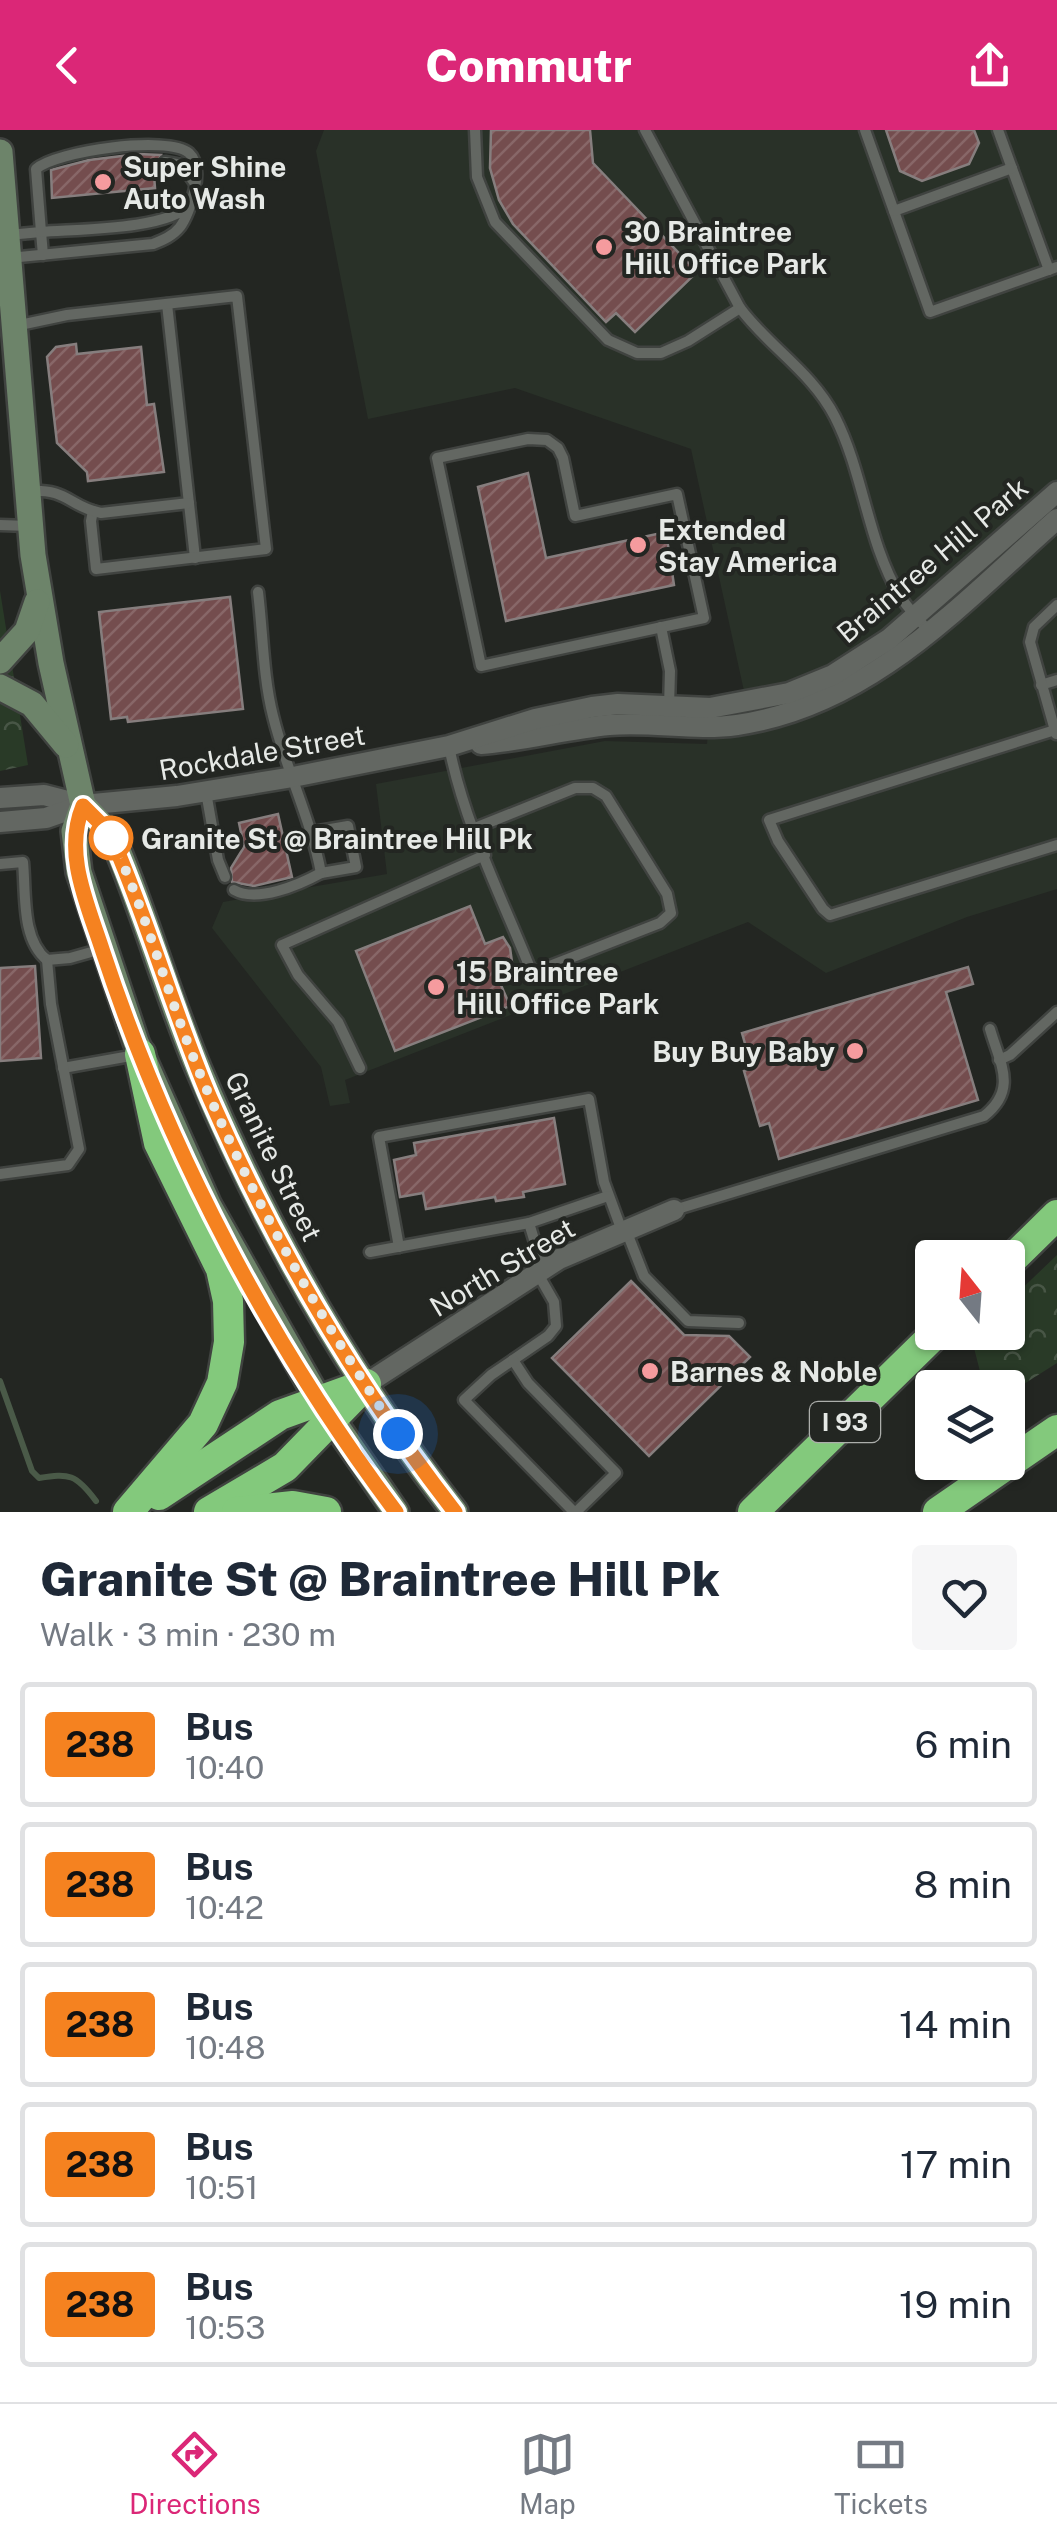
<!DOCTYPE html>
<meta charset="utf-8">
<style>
body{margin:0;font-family:"Public Sans",sans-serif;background:#f6f6f7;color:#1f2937;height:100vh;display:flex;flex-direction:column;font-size:38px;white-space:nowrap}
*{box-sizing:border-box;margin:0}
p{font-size:32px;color:#747a83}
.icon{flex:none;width:55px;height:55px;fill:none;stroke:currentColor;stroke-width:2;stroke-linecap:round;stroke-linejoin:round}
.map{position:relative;height:1382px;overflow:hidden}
.details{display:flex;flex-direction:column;background:#fff;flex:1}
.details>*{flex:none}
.badge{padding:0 20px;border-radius:8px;font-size:35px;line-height:65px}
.needle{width:65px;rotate:343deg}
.tools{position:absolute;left:915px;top:1110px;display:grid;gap:20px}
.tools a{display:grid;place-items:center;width:110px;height:110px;border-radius:10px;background:#fff;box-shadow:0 2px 8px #0004;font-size:50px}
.you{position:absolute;width:50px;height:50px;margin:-25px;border:8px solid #fff;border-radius:50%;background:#1a73e8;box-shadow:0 0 0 15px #1a73e833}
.map>.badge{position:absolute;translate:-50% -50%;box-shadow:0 0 0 5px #fff}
.round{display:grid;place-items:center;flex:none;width:105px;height:105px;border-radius:10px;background:#f6f6f7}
.headline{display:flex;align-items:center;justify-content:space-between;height:170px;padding:0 40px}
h1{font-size:48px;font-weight:800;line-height:75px}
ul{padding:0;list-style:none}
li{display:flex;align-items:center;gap:30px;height:125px;margin:0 20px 15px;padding:0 20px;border:5px solid #e0e1e3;border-radius:10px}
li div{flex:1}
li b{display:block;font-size:38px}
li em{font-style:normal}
li .badge{min-width:110px;font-weight:700;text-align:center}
header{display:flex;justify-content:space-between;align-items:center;height:130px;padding:0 40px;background:#db2777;color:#fff;font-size:45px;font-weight:800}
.dock{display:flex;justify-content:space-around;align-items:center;height:140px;border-top:2px solid #e0e1e3;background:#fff;font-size:28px;color:#747a83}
.dock a{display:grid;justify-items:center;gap:5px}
.dock .on{color:#db2777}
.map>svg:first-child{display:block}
.built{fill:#293128}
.forest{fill:url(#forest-crowns)}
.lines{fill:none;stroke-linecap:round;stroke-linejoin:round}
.stream{stroke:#4a5a48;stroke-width:6}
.building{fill:url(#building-hatch);stroke:#867e7e;stroke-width:2.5}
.service-casing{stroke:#404340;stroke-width:15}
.minor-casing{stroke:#404340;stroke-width:25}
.secondary-casing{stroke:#404340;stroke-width:30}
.motorway-casing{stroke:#404340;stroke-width:35}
.service{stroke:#636762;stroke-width:10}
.minor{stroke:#636762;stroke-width:20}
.secondary{stroke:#6d846a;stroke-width:25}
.motorway{stroke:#83c97c;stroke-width:30}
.line-casing{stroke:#fff;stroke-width:22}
.line{stroke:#f58220;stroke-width:15}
.walk{stroke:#e6e9e6;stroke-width:10;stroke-dasharray:0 18}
.poi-dot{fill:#f59b9e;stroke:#232622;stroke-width:4}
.stop-dot{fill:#fff;stroke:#f58220;stroke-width:5}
.labels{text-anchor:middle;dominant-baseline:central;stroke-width:8;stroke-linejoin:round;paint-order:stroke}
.shield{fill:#232622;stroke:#acaeab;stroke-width:2.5}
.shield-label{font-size:25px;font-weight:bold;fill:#e6e9e6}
.poi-label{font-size:28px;font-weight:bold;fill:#e6e9e6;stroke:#232622;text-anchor:start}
.street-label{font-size:28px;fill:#e6e9e6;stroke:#232622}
.stop-label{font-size:28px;font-weight:bold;fill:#e6e9e6;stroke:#232622;text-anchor:start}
</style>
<header><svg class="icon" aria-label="back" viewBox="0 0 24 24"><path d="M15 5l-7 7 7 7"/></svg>Commutr<svg class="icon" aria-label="share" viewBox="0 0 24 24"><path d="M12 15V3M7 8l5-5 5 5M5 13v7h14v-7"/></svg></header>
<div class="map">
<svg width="1057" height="1382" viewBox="0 0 1057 1382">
<defs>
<pattern id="forest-crowns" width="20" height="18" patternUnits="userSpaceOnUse" patternTransform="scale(2.5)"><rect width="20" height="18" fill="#293a27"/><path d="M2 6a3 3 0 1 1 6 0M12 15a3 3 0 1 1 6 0" fill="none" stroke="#485646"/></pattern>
<pattern id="building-hatch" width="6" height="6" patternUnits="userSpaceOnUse" patternTransform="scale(2.5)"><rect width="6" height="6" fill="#744d4e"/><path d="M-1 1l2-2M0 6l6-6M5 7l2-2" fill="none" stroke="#886768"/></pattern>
</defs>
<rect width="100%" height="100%" fill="#232622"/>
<polygon class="built" points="324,0 1057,0 1057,759 967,787 826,843 748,792 345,950 350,973 330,976 321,937 212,798 223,772 387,744 376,654 605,611 707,614 711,566 744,561 691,319 515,258 368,289 316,21"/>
<g class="forest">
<polygon points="0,461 28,635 0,641"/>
<polygon points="1057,1125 1057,1233 1008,1264 1008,1258 984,1257 971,1206 975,1203 1008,1202 1008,1172"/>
</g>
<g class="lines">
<path class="stream" d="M0,1251l32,90 7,7c30,-5 37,-4 57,23"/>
</g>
<g class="building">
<polygon points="491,0 590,0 593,33 697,142 635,202 616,183 606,192 513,94 499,70 490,38"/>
<polygon points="886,0 974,0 979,13 969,34 922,51 900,41"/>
<polygon points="138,24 161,25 157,34 167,44 154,45 155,58 52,68 51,40 89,30"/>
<polygon points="76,214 77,224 141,217 147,275 154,274 164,342 88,351 87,342 57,313 47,227 56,217"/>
<polygon points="528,343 546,428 666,402 674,455 506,491 478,357"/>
<polygon points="230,467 243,579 128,592 127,587 111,589 99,482"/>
<polygon points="278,684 292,747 254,756 232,752 231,738 244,717 239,693"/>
<polygon points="470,776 485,814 503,807 510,818 512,832 494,839 510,876 395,921 356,821"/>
<polygon points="35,836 41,928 0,931 0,838"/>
<polygon points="968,837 973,854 946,862 978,970 779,1029 769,993 760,996 744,941 752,938 742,903"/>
<polygon points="554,988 565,1054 523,1062 524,1067 496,1071 495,1067 426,1079 423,1063 400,1067 394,1030 416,1025 414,1013"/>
<polygon points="631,1151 684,1205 729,1206 750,1227 649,1326 552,1228"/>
</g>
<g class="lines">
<g class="service-casing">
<g id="service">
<polyline points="475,0 477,47 495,92 608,210 637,223 661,223 688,211 740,178 645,0"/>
<polyline points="865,0 930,182 1057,137"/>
<polyline points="998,0 1049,140"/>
<polyline points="165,32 182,35 194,52"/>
<polyline points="894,81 1012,38"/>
<polyline points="8,105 41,102 43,125"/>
<path d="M9,128l144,-14c10,-4 20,-8 27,-17 11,-15 25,-60 9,-74 -21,-18 -133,-2 -153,16l5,63c34,-3 127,-2 148,-27"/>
<polyline points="167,174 195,428"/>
<path d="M740,178c29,39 72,64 95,109 29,57 32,124 65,179 8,13 20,24 29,36"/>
<polyline points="15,196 67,185 237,166 266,419 96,439 91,391 93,381"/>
<polygon points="528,309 547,310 558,318 563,328 575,386 677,364 704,488 481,536 437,328"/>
<path d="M27,361c42,-3 42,16 74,22l88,-10"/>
<polyline points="0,395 29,396"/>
<path d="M258,462c5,41 5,85 15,124 13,54 38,103 48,157l35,-6 -8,-41 -35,6"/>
<polyline points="661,497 670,541 669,577"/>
<polyline points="1041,555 1057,550"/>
<polyline points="1055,600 769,690 778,711 823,779 830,785 1057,715"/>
<polyline points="1056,604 1030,512 1034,497 1057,475"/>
<path d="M449,616c15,78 54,154 83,227l128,-50 11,-10 -4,-19 -61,-98 -13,-8h-18l-100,40"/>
<polyline points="206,662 218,730 225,747"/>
<path d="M0,734l23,-2c3,31 -2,77 24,98l23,-2 32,-9"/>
<path d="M234,760c23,13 65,-5 87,-17"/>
<polyline points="999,930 1010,925 1057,882"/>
<polyline points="63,938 136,925"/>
<polyline points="360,938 338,892 298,845 282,815 485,725"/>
<polyline points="0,1044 68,1035 79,1019 51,874 47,830"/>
<path d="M674,1080l310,-94c34,-27 16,-52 6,-87"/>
<polyline points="529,1093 536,1116 548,1136"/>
<polyline points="626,1100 644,1146 688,1191 739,1193"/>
<polyline points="399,1117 379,1007 589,969 604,1052 622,1101"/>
<polyline points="370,1122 529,1093 608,1066"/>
<polyline points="538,1144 554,1172 556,1196 548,1206 491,1245 464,1270 574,1382"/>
<polyline points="513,1230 528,1253 616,1343 576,1382"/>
</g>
</g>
<g class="minor-casing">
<g id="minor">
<path d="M481,614c43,-3 85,-15 128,-19 43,-4 85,6 128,0 133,-19 224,-121 320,-206"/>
<polyline points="0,668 44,665 83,675"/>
<polyline points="0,692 46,688 83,675 177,666 293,647 449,616 535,589 592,577 618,574 710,578 789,563 833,545 889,509 1057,362"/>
<polyline points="366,1254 559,1129 674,1080"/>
</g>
</g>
<g class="secondary-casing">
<g id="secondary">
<polyline points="0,22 33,425 51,533 83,675 74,701 79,742 136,912 209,1076 318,1269 396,1382"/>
<polyline points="0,531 27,501 37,472"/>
<polyline points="0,557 32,574 66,615"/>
<path d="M83,675l18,19 16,24c30,72 51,149 82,222 65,156 152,308 256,442"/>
</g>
</g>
<g class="motorway-casing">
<g id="motorway">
<polyline points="1008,1133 1057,1085"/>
<polyline points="159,1365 280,1285 366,1254"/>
<polyline points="128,1382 203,1294 222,1253 229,1212 228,1171 221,1139 159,1013 140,924"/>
<polyline points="209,1382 285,1337 364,1256"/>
<polyline points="237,1382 293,1376 326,1382"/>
<polyline points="753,1382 937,1202"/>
<polyline points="938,1382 1057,1300"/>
</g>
</g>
<use href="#service" class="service"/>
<use href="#minor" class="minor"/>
<use href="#secondary" class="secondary"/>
<use href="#motorway" class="motorway"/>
</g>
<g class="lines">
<g class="line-casing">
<path id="line" d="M396,1382c-126,-168 -227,-360 -293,-560 -15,-47 -40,-98 -20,-146l18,18 15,24c35,82 59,168 94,250 64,146 147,288 245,414"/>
</g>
<use href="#line" class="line"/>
<path class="walk" d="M111,708c32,64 55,153 85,226 53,130 123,253 202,370"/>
</g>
<g class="poi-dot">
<circle cx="103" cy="52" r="10"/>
<circle cx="604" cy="117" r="10"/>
<circle cx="638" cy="415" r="10"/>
<circle cx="436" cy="857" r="10"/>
<circle cx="855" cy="921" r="10"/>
<circle cx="650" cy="1241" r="10"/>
</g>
<circle class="stop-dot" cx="111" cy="708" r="20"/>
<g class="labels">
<rect class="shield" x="810" y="1272" width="70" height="40" rx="8"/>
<g class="shield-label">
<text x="845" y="1292">I 93</text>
</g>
<g class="poi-label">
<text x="123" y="36">Super Shine<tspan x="123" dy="32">Auto Wash</tspan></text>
<text x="624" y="101">30 Braintree<tspan x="624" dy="32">Hill Office Park</tspan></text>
<text x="658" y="399">Extended<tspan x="658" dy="32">Stay America</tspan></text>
<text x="456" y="841">15 Braintree<tspan x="456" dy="32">Hill Office Park</tspan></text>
<text x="835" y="921" text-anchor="end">Buy Buy Baby</text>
<text x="670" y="1241">Barnes &amp; Noble</text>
</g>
<g class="street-label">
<text transform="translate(932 430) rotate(-40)">Braintree Hill Park</text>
<text transform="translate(262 622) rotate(-10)">Rockdale Street</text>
<text transform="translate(274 1026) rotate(64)">Granite Street</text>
<text transform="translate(502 1137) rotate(-31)">North Street</text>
</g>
<g class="stop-label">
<text x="141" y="708">Granite St @ Braintree Hill Pk</text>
</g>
</g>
</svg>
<div class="tools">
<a><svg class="needle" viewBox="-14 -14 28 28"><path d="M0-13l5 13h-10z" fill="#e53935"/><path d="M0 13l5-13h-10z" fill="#747a83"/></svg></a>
<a><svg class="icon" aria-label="layers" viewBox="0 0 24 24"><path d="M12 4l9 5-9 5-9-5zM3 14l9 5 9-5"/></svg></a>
</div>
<div class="you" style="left:398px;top:1304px"></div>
</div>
<section class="details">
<div class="headline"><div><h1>Granite St @ Braintree Hill Pk</h1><p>Walk · 3 min · 230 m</p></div><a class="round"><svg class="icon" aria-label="heart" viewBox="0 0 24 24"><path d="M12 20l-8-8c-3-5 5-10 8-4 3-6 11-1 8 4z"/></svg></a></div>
<ul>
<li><span class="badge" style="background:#f58220;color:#111">238</span><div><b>Bus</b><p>10:40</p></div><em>6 min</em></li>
<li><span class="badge" style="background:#f58220;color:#111">238</span><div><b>Bus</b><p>10:42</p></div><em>8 min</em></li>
<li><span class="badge" style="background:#f58220;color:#111">238</span><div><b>Bus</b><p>10:48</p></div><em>14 min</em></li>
<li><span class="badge" style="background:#f58220;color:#111">238</span><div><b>Bus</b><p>10:51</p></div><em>17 min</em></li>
<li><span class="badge" style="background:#f58220;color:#111">238</span><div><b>Bus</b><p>10:53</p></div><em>19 min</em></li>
</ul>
</section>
<nav class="dock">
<a class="on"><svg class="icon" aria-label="directions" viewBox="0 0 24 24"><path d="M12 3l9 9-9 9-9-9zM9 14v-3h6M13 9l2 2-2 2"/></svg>Directions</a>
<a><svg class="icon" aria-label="map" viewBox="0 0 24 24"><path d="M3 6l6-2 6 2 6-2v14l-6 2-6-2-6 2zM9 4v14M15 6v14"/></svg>Map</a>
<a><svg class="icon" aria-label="tickets" viewBox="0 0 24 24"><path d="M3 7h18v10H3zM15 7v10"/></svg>Tickets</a>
</nav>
